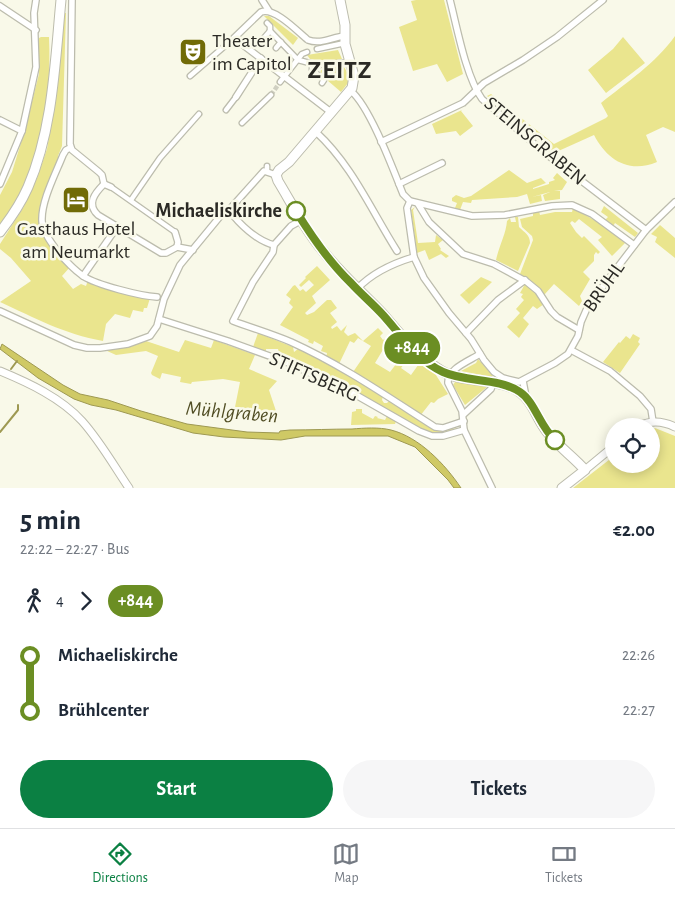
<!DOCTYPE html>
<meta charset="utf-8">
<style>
body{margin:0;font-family:"Alegreya Sans",sans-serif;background:#f6f6f7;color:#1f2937;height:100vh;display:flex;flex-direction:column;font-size:19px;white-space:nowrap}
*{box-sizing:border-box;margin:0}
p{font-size:16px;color:#747a83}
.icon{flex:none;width:28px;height:28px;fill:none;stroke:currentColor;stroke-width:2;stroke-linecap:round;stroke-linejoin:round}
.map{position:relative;height:488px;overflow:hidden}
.sheet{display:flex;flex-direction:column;background:#fff;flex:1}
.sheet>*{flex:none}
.badge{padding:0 10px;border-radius:16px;font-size:18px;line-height:32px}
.tools{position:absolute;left:605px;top:418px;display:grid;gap:10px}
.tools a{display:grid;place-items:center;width:55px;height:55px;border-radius:50%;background:#fff;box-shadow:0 2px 12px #0003;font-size:25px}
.map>.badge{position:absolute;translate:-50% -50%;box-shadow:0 0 0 2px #fff}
.legs{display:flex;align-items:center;gap:8px;height:55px;padding:0 20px;font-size:16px}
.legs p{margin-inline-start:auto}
.summary{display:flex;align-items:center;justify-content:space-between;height:85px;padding:0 20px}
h1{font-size:28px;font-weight:600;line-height:38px}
.button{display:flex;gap:10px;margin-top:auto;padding:10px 20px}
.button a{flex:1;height:58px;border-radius:30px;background:#0b8043;color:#fff;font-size:20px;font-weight:600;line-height:58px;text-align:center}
.button a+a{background:#f6f6f7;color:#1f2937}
ul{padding:0 20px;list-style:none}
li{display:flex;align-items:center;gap:18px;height:55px;font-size:19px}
li i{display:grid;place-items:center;width:8px;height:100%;margin:0 6px;background:currentColor}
li i::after{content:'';width:12px;height:12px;margin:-6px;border:4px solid;border-radius:50%;background:#fff}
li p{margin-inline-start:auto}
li:first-child i{background:linear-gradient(#0000 50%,currentColor 0)}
li:last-child i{background:linear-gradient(currentColor 50%,#0000 0)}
.dock{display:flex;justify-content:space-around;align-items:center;height:70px;border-top:1px solid #e0e1e3;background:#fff;font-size:14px;color:#747a83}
.dock a{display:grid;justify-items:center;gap:2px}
.dock .on{color:#0b8043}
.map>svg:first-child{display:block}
.green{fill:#eae58e}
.water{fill:#cfc965;stroke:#9e9952}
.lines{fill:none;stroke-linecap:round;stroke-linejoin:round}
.stream{stroke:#9e9952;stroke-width:2}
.pedestrian-tunnel{stroke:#d0d0c2;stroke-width:4.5;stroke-dasharray:4.5 2;stroke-linecap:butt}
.pedestrian-casing{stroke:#bcbcad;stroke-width:7}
.minor-casing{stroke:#bcbcad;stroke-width:8}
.tertiary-casing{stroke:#bcbcad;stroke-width:9}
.primary-casing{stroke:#bcbcad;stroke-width:11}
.pedestrian{stroke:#fff;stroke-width:4.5}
.minor{stroke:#fff;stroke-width:5.5}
.tertiary{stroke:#fff;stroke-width:7}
.primary{stroke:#fff;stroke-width:9}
.line-1-casing{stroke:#fff;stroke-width:11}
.line-1{stroke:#6b8e23;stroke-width:8}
.stop-1-dot{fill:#fff;stroke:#6b8e23;stroke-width:2.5}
.labels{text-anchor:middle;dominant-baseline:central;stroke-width:5;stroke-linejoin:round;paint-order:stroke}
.poi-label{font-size:20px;fill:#2b2a25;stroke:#f9f9e9;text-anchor:start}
.street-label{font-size:20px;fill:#2b2a25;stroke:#f9f9e9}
.stop-label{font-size:20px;font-weight:bold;fill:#2b2a25;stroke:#f9f9e9;text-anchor:end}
.water-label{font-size:21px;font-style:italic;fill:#514e24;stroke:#f9f9e9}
.district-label{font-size:25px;font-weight:bold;letter-spacing:1px;fill:#2b2a25;stroke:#f9f9e9}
</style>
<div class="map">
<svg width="675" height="488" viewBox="0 0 675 488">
<rect width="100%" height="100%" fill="#f9f9e9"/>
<g class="green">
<polygon points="416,0 444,0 463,74 447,82 437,64 413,71 399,27 417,20 411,1"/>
<path d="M63,13h3l-4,133 -4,10 2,1c-5,14 -23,56 -20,68 3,13 22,32 30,42l-8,9 11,13 8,-5 5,2 2,-6 62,18 -3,10h-3l-1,4 -10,-2 -3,8 -15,-4 -9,10 -3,17c-39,-7 -68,-23 -103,-39l31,-21 -20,-23 -11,-9v-5l23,-36 14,-30 10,-29 11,-67z"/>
<polygon points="264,16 269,16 298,38 293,45"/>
<path d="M675,36v96l-12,-5 -17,8 11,27c-28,12 -50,-2 -63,-27l-40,18 -67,-57 4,-2 63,50 52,-26 2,-2 -7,-13c26,-21 54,-39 74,-67z"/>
<path d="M41,37h8c3,64 -9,137 -49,190v-32l12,-23 12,-39 15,-59v-36z"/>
<polygon points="623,37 645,63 606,93 588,70 613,49"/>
<path d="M338,50l4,9c-10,4 -21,3 -32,0l-3,-4z"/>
<polygon points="332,67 344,67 347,72 348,83 341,92 320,74 321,70"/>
<polygon points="462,110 461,111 473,126 460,136 456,131 436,134 432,124"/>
<polygon points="509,170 527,183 541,178 546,183 533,188 533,189 549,184 549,182 555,180 553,178 557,173 567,182 562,190 554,191 560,191 560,199 545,201 543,195 550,192 532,197 541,195 542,201 530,204 527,194 517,197 472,200 471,203 463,202 460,210 455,208 457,203 452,201 452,198 456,195 464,198 471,196"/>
<polygon points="604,206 638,233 635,237 615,223 612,228 604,221 608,217 601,212"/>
<polygon points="415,207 413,210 418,243 435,242 436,235 443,240 438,244 441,249 440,250 449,256 446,258 441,254 429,260 425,250 417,253 411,210"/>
<polygon points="573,208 601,224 625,243 612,256 598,240 602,237 579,219 575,223 572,221 570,223 576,232 582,238 584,236 600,252 598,254 596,252 594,255 594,261 583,272 590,279 580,296 582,301 579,306 554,284 544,295 534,283 520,274 533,240 532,236 522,227 520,219 533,216 533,212 539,211 540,215 555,212 572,212"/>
<path d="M515,217h3l1,10c6,6 11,8 11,16l-12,28 -22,-11c3,-14 10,-26 11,-39l3,-3 1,4h5z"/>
<polygon points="660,225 675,238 675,258 655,242 657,237 651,234"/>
<polygon points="317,266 330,280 312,296 316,303 305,313 307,315 314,312 327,300 331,300 337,308 330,313 337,322 331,327 332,329 337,326 341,331 347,325 344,332 348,336 355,333 363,341 378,328 383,333 380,336 383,340 386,338 394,349 386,351 384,348 375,363 390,372 400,359 404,364 401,368 411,375 421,361 434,372 448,394 438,399 434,403 431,402 420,416 353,372 371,346 358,338 354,343 350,341 339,364 326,358 327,353 321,351 323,346 314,341 313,344 308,342 309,340 280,325 293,307 289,303 291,299 286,295 293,286 295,285 300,291 303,289 306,292 314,285 309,280 301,287 299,285 306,278 305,277"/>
<polygon points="481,277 492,282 469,304 460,295"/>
<polygon points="525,284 538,295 544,304 537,309 533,306 523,318 529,324 519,338 507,327 520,313 516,309 524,300 521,297 523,294 520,293"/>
<path d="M258,333l35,14 1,5 4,-3 38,18 47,29 -1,4 2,3h3l2,-2 42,26 9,3 20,-2c-15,6 -25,7 -41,2l-139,-73 -2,-8h-12v3l-13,-5z"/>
<polygon points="633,334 640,338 638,342 640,344 620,373 603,362 619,342 620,343 626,336 630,339"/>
<polygon points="185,340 211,348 214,340 255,355 249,369 277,381 269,390 278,417 253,416 253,409 235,407 240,382 223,379 192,382 191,384 180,382 181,377 162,373 160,379 152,375 151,373 158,356 146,351 116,355 105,350 124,347 146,341 179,352"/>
<polygon points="478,359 493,375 492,377 461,371 476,363"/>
<polygon points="455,382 486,386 487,387 465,405 453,385"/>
<polygon points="356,409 362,409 362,413 373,419 375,416 378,417 377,418 385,420 387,416 396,421 395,424 351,425 352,412 356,411"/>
<polygon points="655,428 675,436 675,488 573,488 614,456 614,464 651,464 651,431"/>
</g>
<path class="water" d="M2,344l61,41 17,9 28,6 33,11 46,13 60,8 32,1 1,-2 10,-1c21,0 42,-1 62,-1 12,-1 27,-2 39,1 28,7 54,34 70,58h-7l-6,-8 -33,-33 -27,-11h-83l-24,4 -57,-3 -31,-4 -77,-23 -25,-5 -17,-6 -36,-21 -38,-29z"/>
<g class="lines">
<g class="stream">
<polyline points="11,369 17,361"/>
<polyline points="0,432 18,410 18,405"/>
</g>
<polyline class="pedestrian-tunnel" points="271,95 280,82"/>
<g class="pedestrian-casing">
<g id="pedestrian">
<polyline points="267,23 270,26 270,31 298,60 302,61 317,65 350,62"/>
<polyline points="263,39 270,31"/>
<polyline points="276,48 281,42"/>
<polyline points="317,49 345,43"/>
<polyline points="312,64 312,70 324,80 322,83"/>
<polyline points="190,76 234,38"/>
<polyline points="280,82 302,54 307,52"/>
<polyline points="226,110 236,97"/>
<polyline points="242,123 271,95"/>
<polyline points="267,166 267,171"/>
<polyline points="111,187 175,232"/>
<polyline points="131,200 160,158 199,114"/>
</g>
</g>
<g class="minor-casing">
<g id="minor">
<polyline points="72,0 70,144 72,150 99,172 102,175 104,184"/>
<polyline points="262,0 269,11"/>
<path d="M450,0c7,27 16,77 32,99l63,54 101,77"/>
<polyline points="0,6 36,30"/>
<path d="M351,91c19,16 42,78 52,103l7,7 62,15 33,-1 47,-9 20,-1 20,9 42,31"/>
<polyline points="236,97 261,58"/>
<path d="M332,113l-98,-75 27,-26c14,-5 37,20 47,28 13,5 24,-3 37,-4"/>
<polyline points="0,120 22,131"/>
<path d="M316,132c36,33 55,78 81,119"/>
<polyline points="381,142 463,103 484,83 523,60 557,37 603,0"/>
<path d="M70,148l-4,2 -3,5c-7,18 -22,46 -21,66 1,17 27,45 41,55 14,9 57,20 74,21"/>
<path d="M276,175l-12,-4 -35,39c10,14 28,31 45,35l17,-19 11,-6"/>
<polyline points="0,184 22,131 36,67 34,13 36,0"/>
<path d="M104,184c-9,9 -18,20 -6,31l63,38h5l11,-6 16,3"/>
<polyline points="104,184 111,187"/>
<polyline points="399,184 442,163"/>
<polyline points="410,201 407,208 414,257 424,278 449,313 471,339 484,360 494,372 503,378 519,382 555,363 568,354 578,336 581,322 588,306 646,230 675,202"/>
<polyline points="418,204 429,222 463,254 494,264 527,282 538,291 551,311 557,317 579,330"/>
<polyline points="175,232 178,242 177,247"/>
<path d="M274,245l-1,7 -20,30 -20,39c19,7 39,13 58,21 51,23 97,55 144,85l8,1 21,-7"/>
<polyline points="83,276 117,227"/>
<path d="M357,289c14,-15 37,-26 57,-32"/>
<polyline points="0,311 74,345 87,348 100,348 128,344 150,336 157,326 164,299 180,265 222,214 229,210"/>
<polyline points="159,319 228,341 286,362 356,395 419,431 432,436 443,436 464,430"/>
<polyline points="466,333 498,300 525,280"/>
<polyline points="571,350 610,371 640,396 651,409 653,422"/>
<path d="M480,354c-11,7 -33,15 -32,29l14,28 2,19 28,58"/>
<polyline points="523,381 526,397"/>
<polyline points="464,414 491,389 493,382"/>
</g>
</g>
<g class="tertiary-casing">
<g id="tertiary">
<path d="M0,371c29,12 61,27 82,50 18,20 32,45 47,67"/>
<path d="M639,426c12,-6 24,-5 36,1"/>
<polyline points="585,470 614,446"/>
</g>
</g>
<g class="primary-casing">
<g id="primary">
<path d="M340,0l5,25v19l9,32 -2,12 -63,74 -10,8 -3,5 2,6c14,23 27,49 45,70 18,23 40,42 60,63 17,20 32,39 54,54 22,16 52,9 76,20 17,8 21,24 30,38 10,17 29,29 42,44l-23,18"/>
<path d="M0,232c11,-14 21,-29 28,-45 25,-58 27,-125 33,-187"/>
</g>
</g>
<use href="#pedestrian" class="pedestrian"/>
<use href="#minor" class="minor"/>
<use href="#tertiary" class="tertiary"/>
<use href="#primary" class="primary"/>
</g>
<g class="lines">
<g class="line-1-casing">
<path id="line-1" d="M296,211c16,26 33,51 55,72 10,11 22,21 32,32 18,20 35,46 60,57 25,11 54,5 77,20 15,10 20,35 35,48"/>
</g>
<use href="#line-1" class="line-1"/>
</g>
<defs>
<g id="theatre-square" transform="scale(1.4375)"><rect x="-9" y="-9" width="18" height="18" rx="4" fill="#716b07" stroke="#f9f9e9"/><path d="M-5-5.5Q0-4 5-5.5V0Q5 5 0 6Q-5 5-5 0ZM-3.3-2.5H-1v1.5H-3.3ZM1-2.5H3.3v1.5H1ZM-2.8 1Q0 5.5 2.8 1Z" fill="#fff"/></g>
<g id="hotel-square" transform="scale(1.4375)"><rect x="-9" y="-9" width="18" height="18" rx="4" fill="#716b07" stroke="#f9f9e9"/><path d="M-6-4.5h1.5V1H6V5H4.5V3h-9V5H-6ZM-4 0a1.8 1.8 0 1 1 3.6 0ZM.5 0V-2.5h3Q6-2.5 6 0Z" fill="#fff"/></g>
</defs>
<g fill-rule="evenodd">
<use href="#theatre-square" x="193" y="52"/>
<use href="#hotel-square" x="76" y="200"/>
</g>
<g class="stop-1-dot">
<circle cx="296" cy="211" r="9"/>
<circle cx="555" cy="440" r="9"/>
</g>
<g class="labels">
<g class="poi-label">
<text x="212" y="41">Theater<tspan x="212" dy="23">im Capitol</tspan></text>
<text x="76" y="229" text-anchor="middle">Gasthaus Hotel<tspan x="76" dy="23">am Neumarkt</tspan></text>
</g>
<g class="street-label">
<text transform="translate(535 141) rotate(40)">STEINSGRABEN</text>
<text transform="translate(604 287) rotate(-55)">BRÜHL</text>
<text transform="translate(314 377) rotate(24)">STIFTSBERG</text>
</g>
<g class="stop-label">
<text x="282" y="211">Michaeliskirche</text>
</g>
<g class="water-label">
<text transform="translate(232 412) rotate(5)">Mühlgraben</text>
</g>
<g class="district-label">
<text x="340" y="70">ZEITZ</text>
</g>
</g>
</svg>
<div class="tools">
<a><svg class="icon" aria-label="locate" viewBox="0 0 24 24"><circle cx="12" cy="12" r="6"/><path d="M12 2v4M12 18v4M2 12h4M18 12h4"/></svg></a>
</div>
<b class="badge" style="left:412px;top:348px;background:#6b8e23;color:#fff">+844</b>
</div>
<section class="sheet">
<div class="summary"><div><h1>5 min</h1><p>22:22 – 22:27 · Bus</p></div><b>€2.00</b></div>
<div class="legs"><svg class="icon" aria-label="walk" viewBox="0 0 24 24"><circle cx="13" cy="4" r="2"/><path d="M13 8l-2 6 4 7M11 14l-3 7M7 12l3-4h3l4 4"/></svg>4<svg class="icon" aria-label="forward" viewBox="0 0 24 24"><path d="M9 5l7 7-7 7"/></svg><b class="badge" style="background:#6b8e23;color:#fff">+844</b></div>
<ul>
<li><i style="color:#6b8e23"></i><b>Michaeliskirche</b><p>22:26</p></li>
<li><i style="color:#6b8e23"></i><b>Brühlcenter</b><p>22:27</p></li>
</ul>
<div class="button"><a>Start</a><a>Tickets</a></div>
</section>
<nav class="dock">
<a class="on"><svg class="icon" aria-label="directions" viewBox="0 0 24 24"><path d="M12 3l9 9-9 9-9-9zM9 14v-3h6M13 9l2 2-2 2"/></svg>Directions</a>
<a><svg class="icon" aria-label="map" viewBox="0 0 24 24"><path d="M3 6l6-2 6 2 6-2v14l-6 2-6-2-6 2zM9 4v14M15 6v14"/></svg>Map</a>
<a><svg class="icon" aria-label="tickets" viewBox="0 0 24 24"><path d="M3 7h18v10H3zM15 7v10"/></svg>Tickets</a>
</nav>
